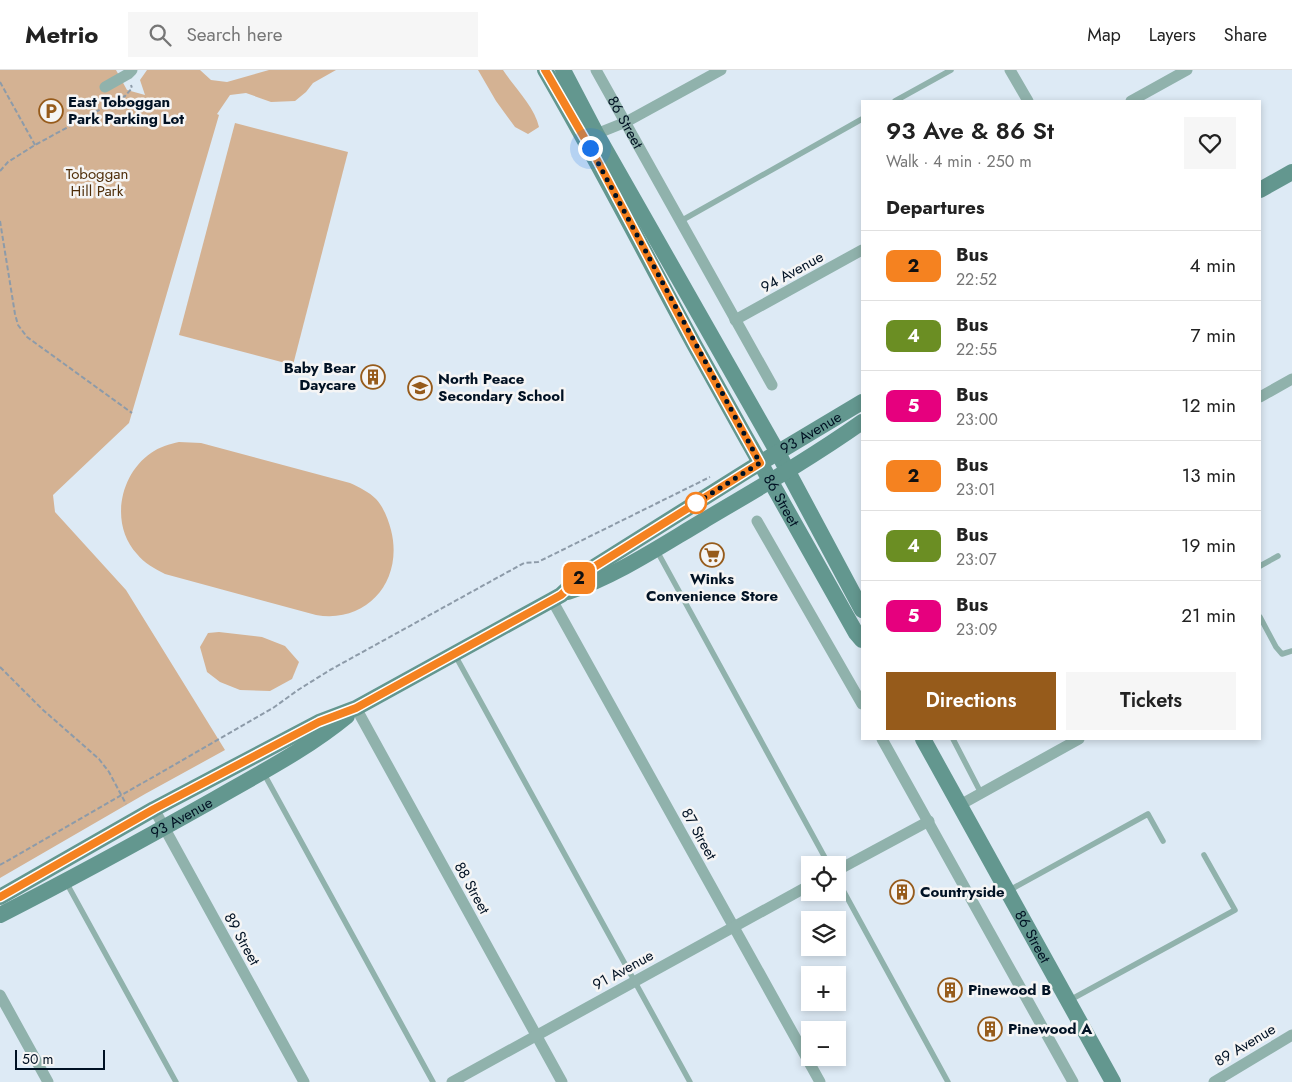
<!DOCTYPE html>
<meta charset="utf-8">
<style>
body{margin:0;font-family:Jost,sans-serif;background:#f6f6f6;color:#222;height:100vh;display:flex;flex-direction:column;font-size:19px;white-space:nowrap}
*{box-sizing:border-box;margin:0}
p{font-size:16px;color:#767676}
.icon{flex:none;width:28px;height:28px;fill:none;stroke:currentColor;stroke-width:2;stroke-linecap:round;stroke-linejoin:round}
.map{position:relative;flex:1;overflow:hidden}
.panel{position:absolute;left:861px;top:30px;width:400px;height:640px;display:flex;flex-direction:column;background:#fff;border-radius:0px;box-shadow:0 2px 8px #0003}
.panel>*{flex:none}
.badge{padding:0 10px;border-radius:8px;font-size:18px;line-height:32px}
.tools{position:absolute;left:801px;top:786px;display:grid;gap:10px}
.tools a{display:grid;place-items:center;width:45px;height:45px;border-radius:0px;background:#fff;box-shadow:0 2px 8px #0003;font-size:25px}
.scale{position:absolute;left:15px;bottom:12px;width:90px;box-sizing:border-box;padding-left:5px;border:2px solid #001123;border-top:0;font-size:14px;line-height:18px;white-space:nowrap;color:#001123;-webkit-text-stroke:4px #f5f5f5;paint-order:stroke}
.you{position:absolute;width:25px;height:25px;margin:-12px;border:4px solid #fff;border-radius:50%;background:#1a73e8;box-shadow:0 0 0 8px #1a73e833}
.map>.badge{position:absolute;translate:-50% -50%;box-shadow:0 0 0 2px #fff}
h2{padding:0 25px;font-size:19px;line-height:45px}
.round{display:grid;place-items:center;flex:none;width:52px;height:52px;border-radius:0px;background:#f6f6f6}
.headline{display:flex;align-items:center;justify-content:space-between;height:85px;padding:0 25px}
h1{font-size:24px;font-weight:600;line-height:38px}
.button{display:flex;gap:10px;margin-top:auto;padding:10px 25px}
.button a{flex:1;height:58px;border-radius:0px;background:#965b1b;color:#fff;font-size:20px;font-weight:600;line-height:58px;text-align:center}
.button a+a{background:#f6f6f6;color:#222}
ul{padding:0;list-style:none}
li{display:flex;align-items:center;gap:15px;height:70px;padding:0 25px;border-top:1px solid #e0e0e0}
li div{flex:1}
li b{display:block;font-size:19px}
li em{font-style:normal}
li .badge{min-width:55px;font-weight:700;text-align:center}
header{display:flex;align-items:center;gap:30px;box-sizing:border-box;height:70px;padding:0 25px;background:#fff;border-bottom:1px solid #e0e0e0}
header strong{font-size:24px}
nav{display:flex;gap:28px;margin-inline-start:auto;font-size:18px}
.search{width:350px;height:45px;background:#f6f6f6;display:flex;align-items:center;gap:12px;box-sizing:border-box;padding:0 18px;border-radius:0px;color:#767676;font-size:19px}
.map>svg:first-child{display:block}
.green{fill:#d4b293}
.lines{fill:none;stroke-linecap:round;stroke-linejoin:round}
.path{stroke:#8d9ba9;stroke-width:2;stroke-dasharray:5 2.5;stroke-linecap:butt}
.service{stroke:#90b2ac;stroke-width:5.5}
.minor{stroke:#90b2ac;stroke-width:11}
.secondary{stroke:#63978f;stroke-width:16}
.line-casing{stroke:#fff;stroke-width:11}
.line{stroke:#f58220;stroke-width:8}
.walk{stroke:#001123;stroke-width:5;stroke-dasharray:0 9}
.stop-dot{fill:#fff;stroke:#f58220;stroke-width:2.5}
.labels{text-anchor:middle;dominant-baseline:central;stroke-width:5;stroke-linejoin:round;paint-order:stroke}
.poi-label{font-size:15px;font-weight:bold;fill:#001123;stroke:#f5f5f5;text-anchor:start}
.street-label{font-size:15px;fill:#001123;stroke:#f5f5f5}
.park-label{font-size:15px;fill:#4f2e09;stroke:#f5f5f5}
</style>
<header>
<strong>Metrio</strong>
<div class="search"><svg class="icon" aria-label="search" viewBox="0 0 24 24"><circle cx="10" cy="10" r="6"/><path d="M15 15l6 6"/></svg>Search here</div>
<nav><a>Map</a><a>Layers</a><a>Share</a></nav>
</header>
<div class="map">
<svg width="1292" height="1012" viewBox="0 0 1292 1012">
<rect width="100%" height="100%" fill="#ddeaf5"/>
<g class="green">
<polygon points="0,0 116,0 127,20 145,25 140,10 147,0 200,0 211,10 227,12 269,0 336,0 313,13 306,22 295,31 271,32 246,23 230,25 217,44 219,45 129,353 53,425 55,442 126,520 225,680 145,724 0,808"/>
<path d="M478,0h25c11,17 32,37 36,57l-11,7 -13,-7 -19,-26z"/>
<polygon points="235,53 348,82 293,295 179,265"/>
<path d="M179,372l22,1 149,40c9,4 19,9 26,16 8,9 12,20 15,31 13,51 -24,94 -75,85l-151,-41c-10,-5 -21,-11 -28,-20 -27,-29 -18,-79 14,-101 8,-6 19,-9 28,-11z"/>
<polygon points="219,562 262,567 285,576 299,592 292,609 270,621 240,620 220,612 207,602 200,577 208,563"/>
</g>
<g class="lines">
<g class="path">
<polyline points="0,12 35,75"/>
<polyline points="0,101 8,92 35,75 125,26 132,18 131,15"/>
<polyline points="0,151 15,244 18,255 27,267 132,343"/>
<polyline points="0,597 42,639 99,689 109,702 126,734"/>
<polyline points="0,795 273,638 298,620 330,600 524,493 538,492 710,407"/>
</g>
<g class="service">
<polyline points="895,31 951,0"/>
<polyline points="679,152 862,49"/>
<polyline points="657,481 829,795"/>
<polyline points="1260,496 1278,486"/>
<polyline points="1260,547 1276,577 1282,584 1292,581"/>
<polyline points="455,585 690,1012"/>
<polyline points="953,669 981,723"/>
<polyline points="263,702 433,1012"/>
<polyline points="838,811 948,1012"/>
<polyline points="66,812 176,1012"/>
<polyline points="1008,821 1148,744 1163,771"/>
<polyline points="1070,930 1235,840 1204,785"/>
</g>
<g class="minor">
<path id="s1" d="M596,0l176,315"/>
<polyline points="1010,0 1028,31"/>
<polyline points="105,17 128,4 132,0"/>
<polyline points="1131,31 1187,0"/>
<polyline points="591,66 626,52 721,0"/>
<polyline points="735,250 862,180"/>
<polyline points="1260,327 1292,309"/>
<polyline points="757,451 862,634"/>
<polyline points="552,530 820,1012"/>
<polyline points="356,638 562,1012"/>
<polyline points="882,669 1073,1012"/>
<polyline points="960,735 1079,669"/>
<polyline points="154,739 304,1012"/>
<polyline points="838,800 929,751"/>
<polyline points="0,925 48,1012"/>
<polyline points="452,1012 810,815"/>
<polyline points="1214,1012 1292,965"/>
</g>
<g class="secondary">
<path id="s2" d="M545,0c53,91 100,184 150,276 53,96 107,191 161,287l6,7"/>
<polyline points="563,0 597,65 778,383 862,540"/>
<polyline points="1260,120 1292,102"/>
<path d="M568,522c48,-16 91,-45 135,-71 54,-32 108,-63 159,-99"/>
<path id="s3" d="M923,669l190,343"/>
<path id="s4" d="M0,827l154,-88 165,-87 37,-14 196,-108 9,-5 25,-23 164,-103 112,-67"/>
<path id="s5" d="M0,845c73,-37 144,-76 215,-116 45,-26 92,-50 132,-83"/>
</g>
</g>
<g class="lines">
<g class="line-casing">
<polyline id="line" points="0,827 154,739 319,652 356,638 552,530 561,525 586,502 760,393 694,274 596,88 545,0"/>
</g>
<use href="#line" class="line"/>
<polyline class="walk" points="590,78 760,393 691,436 696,433"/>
</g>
<defs>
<g id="parking-ring" transform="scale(1.25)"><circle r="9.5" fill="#f5f5f5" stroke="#965b1b" stroke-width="1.5"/><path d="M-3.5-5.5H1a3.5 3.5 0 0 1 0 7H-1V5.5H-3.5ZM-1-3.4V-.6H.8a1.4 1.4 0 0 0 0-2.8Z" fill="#965b1b"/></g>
<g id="building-ring" transform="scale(1.25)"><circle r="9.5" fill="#f5f5f5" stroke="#965b1b" stroke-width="1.5"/><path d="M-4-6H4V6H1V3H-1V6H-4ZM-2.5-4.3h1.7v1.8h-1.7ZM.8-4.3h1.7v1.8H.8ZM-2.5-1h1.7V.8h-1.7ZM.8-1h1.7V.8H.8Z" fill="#965b1b"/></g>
<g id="school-ring" transform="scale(1.25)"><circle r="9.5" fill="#f5f5f5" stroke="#965b1b" stroke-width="1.5"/><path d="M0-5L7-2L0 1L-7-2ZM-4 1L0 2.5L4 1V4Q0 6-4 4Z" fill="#965b1b"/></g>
<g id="supermarket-ring" transform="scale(1.25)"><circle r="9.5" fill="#f5f5f5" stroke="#965b1b" stroke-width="1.5"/><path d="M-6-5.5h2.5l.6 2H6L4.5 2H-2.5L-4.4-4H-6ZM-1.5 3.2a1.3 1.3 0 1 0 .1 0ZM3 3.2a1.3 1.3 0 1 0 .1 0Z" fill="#965b1b"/></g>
</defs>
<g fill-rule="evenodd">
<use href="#parking-ring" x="51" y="41"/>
<use href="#building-ring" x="373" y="307"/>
<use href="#school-ring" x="420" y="318"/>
<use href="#supermarket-ring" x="712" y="485"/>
<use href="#building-ring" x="902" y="822"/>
<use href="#building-ring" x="950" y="920"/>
<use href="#building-ring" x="990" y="959"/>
</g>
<circle class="stop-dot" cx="696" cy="433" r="10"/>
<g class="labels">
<g class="poi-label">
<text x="68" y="32">East Toboggan<tspan x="68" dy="17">Park Parking Lot</tspan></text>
<text x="356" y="298" text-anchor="end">Baby Bear<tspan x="356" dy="17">Daycare</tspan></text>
<text x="438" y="309">North Peace<tspan x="438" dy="17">Secondary School</tspan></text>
<text x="712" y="509" text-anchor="middle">Winks<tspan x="712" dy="17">Convenience Store</tspan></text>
<text x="920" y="822">Countryside</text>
<text x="968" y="920">Pinewood B</text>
<text x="1008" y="959">Pinewood A</text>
</g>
<g class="street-label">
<text stroke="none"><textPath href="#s1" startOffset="60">86 Street</textPath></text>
<text transform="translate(792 202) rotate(-29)">94 Avenue</text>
<text stroke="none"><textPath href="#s4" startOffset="936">93 Avenue</textPath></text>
<text stroke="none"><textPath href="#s2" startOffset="491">86 Street</textPath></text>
<text stroke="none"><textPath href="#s5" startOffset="206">93 Avenue</textPath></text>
<text transform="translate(699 764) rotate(61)">87 Street</text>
<text transform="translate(472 818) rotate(61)">88 Street</text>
<text stroke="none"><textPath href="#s3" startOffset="226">86 Street</textPath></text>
<text transform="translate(242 869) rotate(61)">89 Street</text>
<text transform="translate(623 900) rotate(-29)">91 Avenue</text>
<text transform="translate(1245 975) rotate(-31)">89 Avenue</text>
</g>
<g class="park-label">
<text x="97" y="104">Toboggan<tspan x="97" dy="17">Hill Park</tspan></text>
</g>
</g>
</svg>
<div class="tools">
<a><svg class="icon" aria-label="locate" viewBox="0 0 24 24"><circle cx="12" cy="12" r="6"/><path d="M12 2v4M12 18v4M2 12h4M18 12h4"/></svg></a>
<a><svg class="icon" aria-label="layers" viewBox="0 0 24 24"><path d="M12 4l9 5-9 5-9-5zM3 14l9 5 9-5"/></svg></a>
<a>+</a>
<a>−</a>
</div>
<div class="scale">50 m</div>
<div class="you" style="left:590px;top:78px"></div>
<b class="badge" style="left:579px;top:508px;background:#f58220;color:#111">2</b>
<section class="panel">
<div class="headline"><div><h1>93 Ave &amp; 86 St</h1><p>Walk · 4 min · 250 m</p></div><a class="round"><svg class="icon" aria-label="heart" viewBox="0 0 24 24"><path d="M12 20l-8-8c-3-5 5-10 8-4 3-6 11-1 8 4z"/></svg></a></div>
<h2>Departures</h2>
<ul>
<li><span class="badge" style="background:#f58220;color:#111">2</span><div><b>Bus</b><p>22:52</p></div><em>4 min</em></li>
<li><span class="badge" style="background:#6b8e23;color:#fff">4</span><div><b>Bus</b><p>22:55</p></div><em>7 min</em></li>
<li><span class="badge" style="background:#e6007e;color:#fff">5</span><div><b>Bus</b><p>23:00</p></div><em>12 min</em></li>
<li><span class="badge" style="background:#f58220;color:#111">2</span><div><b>Bus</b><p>23:01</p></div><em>13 min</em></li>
<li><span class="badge" style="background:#6b8e23;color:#fff">4</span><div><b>Bus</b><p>23:07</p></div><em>19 min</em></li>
<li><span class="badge" style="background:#e6007e;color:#fff">5</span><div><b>Bus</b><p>23:09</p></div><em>21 min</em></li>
</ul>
<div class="button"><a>Directions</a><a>Tickets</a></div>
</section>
</div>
